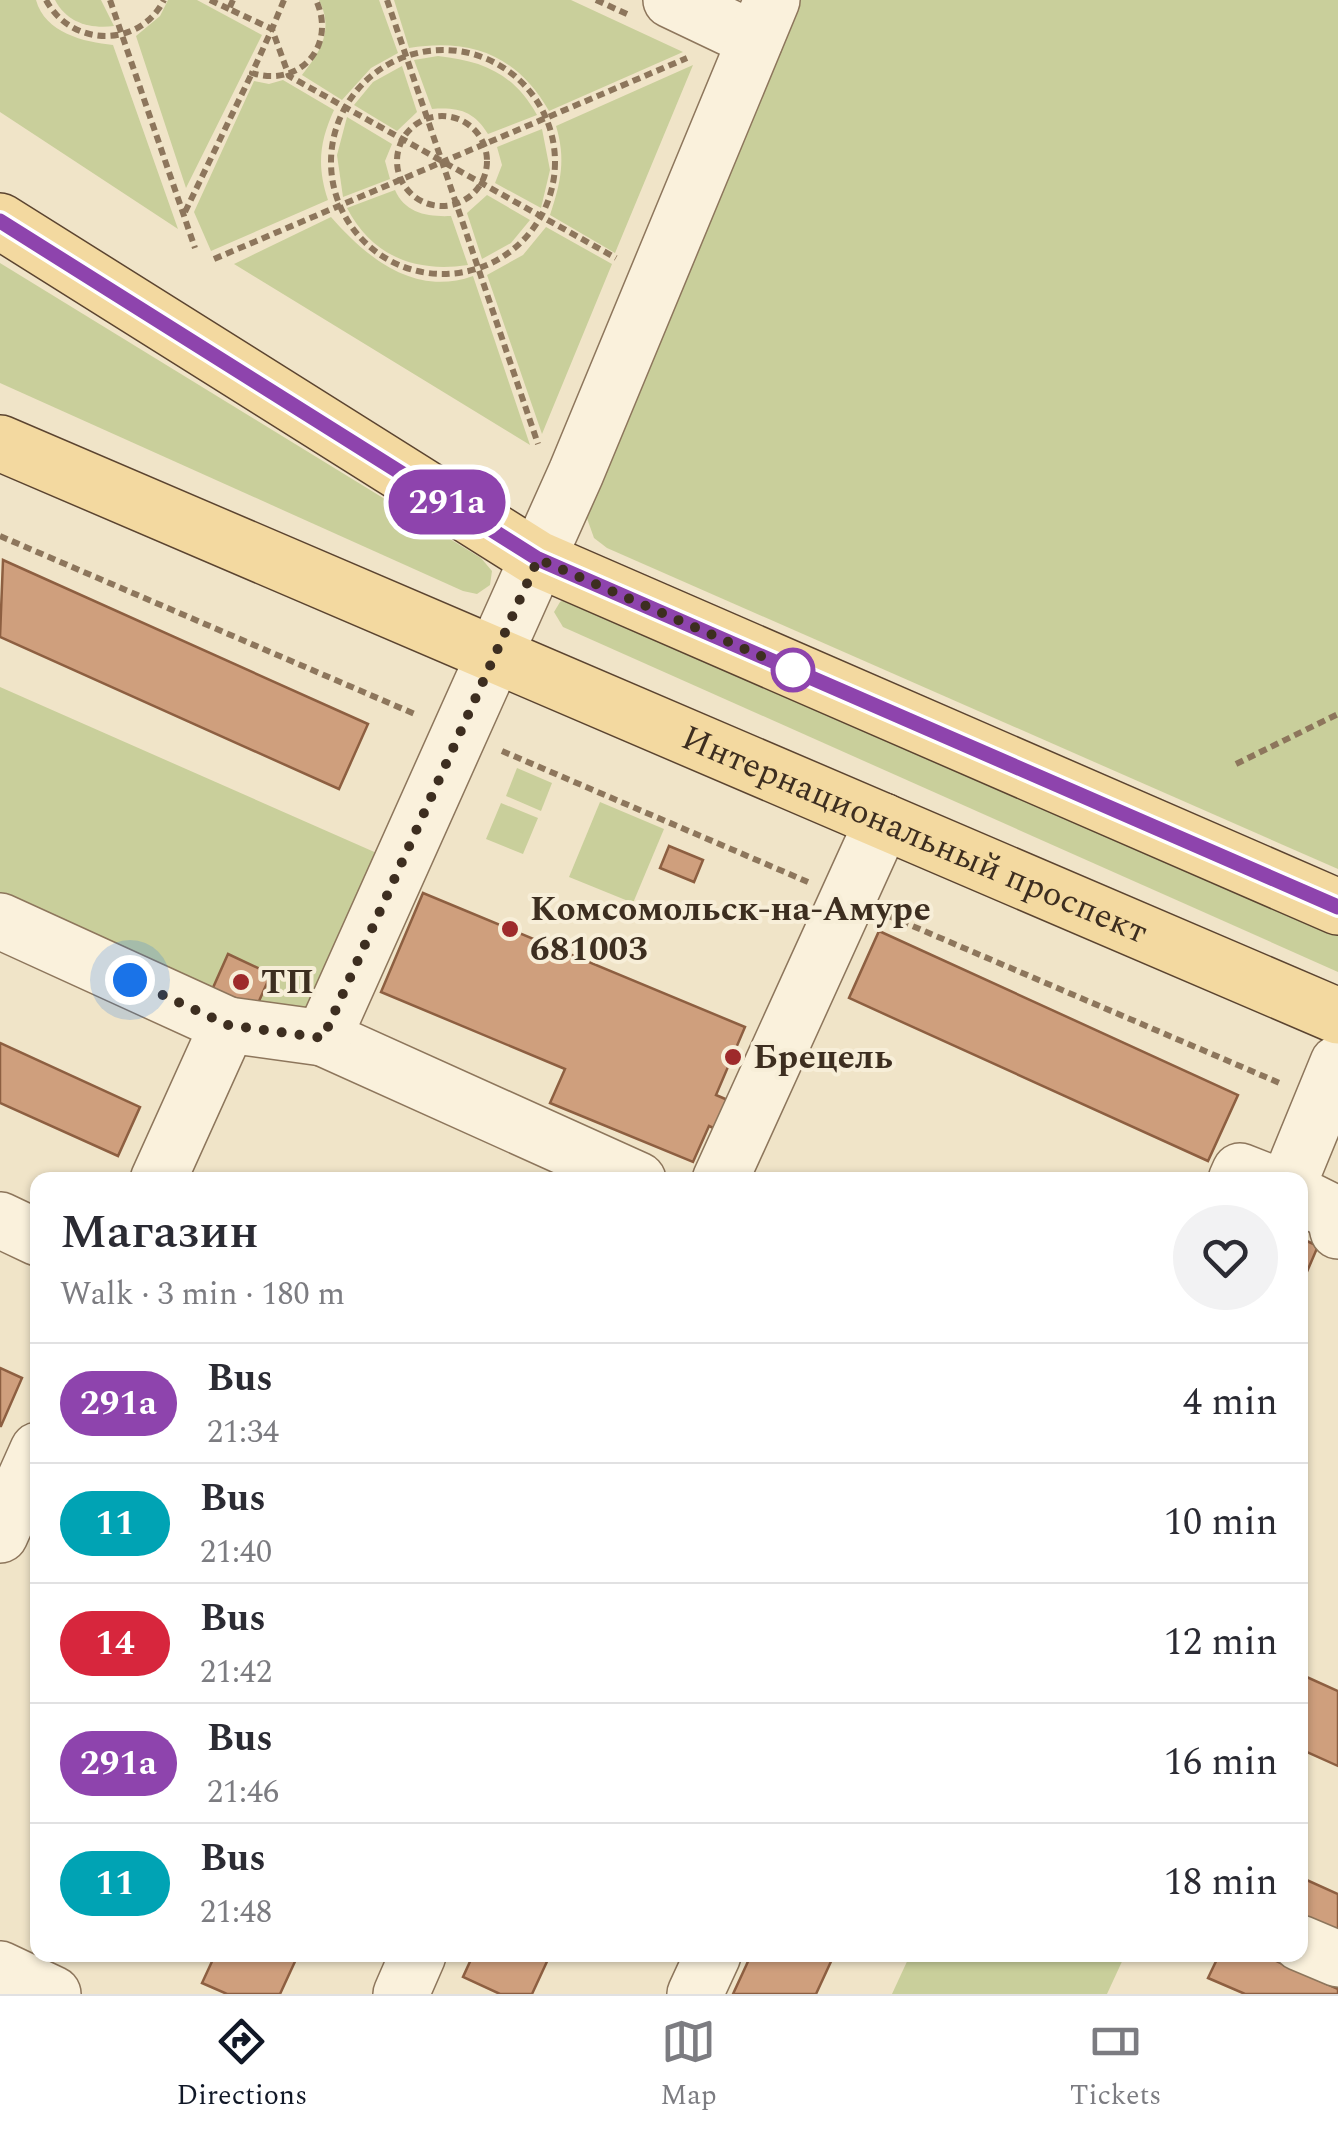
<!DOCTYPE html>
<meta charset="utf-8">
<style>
body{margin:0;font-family:Spectral,serif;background:#f2f2f3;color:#2b2b33;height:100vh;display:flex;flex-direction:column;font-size:38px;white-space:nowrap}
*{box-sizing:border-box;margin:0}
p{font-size:32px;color:#7c7c81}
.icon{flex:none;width:55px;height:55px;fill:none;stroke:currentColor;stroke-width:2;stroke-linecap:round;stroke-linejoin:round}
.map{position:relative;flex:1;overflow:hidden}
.panel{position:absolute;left:30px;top:1172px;width:1278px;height:790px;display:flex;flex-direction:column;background:#fff;border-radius:20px;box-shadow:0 2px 8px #0004}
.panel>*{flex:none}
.badge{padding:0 20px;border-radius:32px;font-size:35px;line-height:65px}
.you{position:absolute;width:50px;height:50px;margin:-25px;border:8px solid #fff;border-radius:50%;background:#1a73e8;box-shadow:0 0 0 15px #1a73e833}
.map>.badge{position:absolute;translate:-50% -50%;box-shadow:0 0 0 5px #fff}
.round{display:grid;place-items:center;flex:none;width:105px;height:105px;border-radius:52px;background:#f2f2f3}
.overview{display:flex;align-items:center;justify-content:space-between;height:170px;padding:0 30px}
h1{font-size:48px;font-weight:600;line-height:75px}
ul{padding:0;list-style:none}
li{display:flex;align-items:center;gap:30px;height:120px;padding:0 30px;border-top:2px solid #e1e1e2}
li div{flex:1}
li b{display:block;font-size:38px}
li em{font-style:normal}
li .badge{min-width:110px;font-weight:700;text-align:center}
.menu{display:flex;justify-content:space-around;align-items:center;height:140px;border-top:2px solid #e1e1e2;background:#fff;font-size:28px;color:#7c7c81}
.menu a{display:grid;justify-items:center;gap:5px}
.menu .on{color:#111827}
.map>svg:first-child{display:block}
.green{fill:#c9cf9b}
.building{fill:#cf9f7d;stroke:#8d5f41;stroke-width:2.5}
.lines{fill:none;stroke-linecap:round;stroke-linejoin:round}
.minor-casing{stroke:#8d765c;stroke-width:58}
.major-casing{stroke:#5b4430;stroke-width:58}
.path{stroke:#8d765c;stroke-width:6;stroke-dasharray:8 5;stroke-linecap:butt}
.minor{stroke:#faf1dc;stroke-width:55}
.major{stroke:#f3d9a0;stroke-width:55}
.line-casing{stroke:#fff;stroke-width:22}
.line{stroke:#8e44ad;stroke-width:15}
.walk{stroke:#3d2e20;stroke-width:10;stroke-dasharray:0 18}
.stop-dot{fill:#fff;stroke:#8e44ad;stroke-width:5}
.poi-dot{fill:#9e2a2b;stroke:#f7eed8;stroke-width:4}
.labels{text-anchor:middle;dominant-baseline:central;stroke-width:8;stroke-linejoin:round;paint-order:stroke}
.street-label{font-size:35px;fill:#3d2e20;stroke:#f7eed8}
.poi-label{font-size:35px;font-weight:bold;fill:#3d2e20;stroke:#f7eed8;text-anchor:start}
</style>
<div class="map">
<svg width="1338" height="1994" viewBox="0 0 1338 1994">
<rect width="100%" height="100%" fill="#f0e4c8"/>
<g class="green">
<path d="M0,0h36c9,33 48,42 77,45l65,184 -178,-117z"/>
<path d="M55,0h46l13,26c-24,3 -47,-3 -59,-26z"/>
<polygon points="168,0 197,0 262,35 186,188 136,36 160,16"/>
<path d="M319,0h60l19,53 -27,15 -29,32 -40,-25c19,-24 32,-45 17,-75z"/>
<path d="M394,0h177l112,52 -134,59c-32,-56 -78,-73 -140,-63z"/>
<polygon points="796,0 1338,0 1338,869 607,548 594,538 584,510"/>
<path d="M438,56c46,5 76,18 99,59l-49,19c-14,-23 -30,-27 -56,-25l-18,-49z"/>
<path d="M693,65l-78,188 -65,-38c11,-33 16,-56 6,-89z"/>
<polygon points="402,66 417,112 397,131 354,105 373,82"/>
<path d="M283,80l51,30c-15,33 -17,56 -6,90l-117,51 -17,-39 60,-131 15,3z"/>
<polygon points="347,117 392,144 385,161 390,179 343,197 337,155"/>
<polygon points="542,129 550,170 541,208 495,183 502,165 497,147"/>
<path d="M395,190c10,23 32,27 56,26l17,49c-53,8 -96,-9 -121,-57z"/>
<polygon points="487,195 530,220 511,243 482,259 467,213"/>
<path d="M331,217c36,41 84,80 142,59l57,169 -296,-181z"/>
<polygon points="546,227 612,264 542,434 487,275 523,255"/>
<polygon points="0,263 481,558 492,571 490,585 477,594 463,591 0,383"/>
<polygon points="571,596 1338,934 1338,972 563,627 554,612 560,602"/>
<polygon points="0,687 388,858 318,1016 255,1010 271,974 229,955 212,990 0,898"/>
<polygon points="517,768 552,783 541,811 506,796"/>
<polygon points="600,802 664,829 633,903 569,877"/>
<polygon points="501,803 538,818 523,854 486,839"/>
<polygon points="910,1955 1125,1955 1107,1994 892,1994"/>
</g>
<g class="building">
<polygon points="3,560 368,724 339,789 0,637"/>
<polygon points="669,846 703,860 694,882 660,868"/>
<polygon points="423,893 745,1027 716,1095 730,1101 718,1130 709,1126 693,1162 550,1103 565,1069 381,992"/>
<polygon points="879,931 1238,1095 1208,1161 849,998"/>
<polygon points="228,954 271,974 255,1010 212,990"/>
<polygon points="0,1043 140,1107 118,1156 0,1103"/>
<polygon points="1300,1238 1318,1246 1300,1288"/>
<polygon points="0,1368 22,1378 1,1426 0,1426"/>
<polygon points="1300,1674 1338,1691 1338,1766 1300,1749"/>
<polygon points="1300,1877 1338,1894 1338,1937 1300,1920"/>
<polygon points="215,1955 298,1955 280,1994 227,1994 202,1983"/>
<polygon points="473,1955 550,1955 532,1994 500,1994 463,1977"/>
<polygon points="751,1955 834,1955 816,1994 733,1994"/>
<polygon points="1219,1955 1263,1955 1338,1989 1338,1994 1245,1994 1208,1978"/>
</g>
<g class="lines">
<g class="minor-casing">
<g id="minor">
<polyline points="671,0 755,40"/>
<polyline points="0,921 228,1025"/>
<polyline points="323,1038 638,1180"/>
<polyline points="158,1180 228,1025 323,1038 576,473 772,0"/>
<polyline points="720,1180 883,821"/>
<polyline points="1236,1180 1240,1171 1263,1180"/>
<polyline points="1290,1180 1338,1063"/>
<polyline points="1300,1196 1334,1213 1338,1231"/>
<polyline points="0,1220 38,1238"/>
<polyline points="0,1535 38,1450"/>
<polyline points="1300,1943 1338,1959"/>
<polyline points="0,1969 53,1994"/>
<polyline points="401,1994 418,1955"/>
<polyline points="695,1994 713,1955"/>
</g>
</g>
<g class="major-casing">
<g id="major">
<polyline points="0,221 538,559 1338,907"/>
<path id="s1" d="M0,443l1338,573"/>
</g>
</g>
<g class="path">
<path d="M46,0c25,47 93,49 118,0"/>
<polyline points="110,0 195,248"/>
<polyline points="210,0 229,9"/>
<path d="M233,0l-4,9 43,20 -20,44c48,15 85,-27 64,-73"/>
<polyline points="284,0 272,29 289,76 616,258"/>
<polyline points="387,0 538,444"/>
<polyline points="596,0 627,14"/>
<circle cx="443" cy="162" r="112"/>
<circle cx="442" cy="161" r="45"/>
<polyline points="185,212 252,73"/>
<polyline points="214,259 687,58"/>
<polyline points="0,536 417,715"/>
<polyline points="502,751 808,882"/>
<polyline points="1236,764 1338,714"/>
<polyline points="889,916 1282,1084"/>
</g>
<use href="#minor" class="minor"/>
<use href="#major" class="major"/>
</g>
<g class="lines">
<g class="line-casing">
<polyline id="line" points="0,221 538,559 1338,907"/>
</g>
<use href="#line" class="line"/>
<polyline class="walk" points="130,980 228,1025 323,1038 538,559 793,670"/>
</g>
<circle class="stop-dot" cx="793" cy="670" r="20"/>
<g class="poi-dot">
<circle cx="510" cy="929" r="10"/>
<circle cx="241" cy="982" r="10"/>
<circle cx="733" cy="1057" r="10"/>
</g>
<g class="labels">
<g class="street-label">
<text stroke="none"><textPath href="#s1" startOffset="995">Интернациональный проспект</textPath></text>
</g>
<g class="poi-label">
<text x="530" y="909">Комсомольск-на-Амуре<tspan x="530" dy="40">681003</tspan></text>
<text x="261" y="982">ТП</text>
<text x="753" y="1057">Брецель</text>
</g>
</g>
</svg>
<div class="you" style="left:130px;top:980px"></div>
<b class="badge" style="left:447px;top:502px;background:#8e44ad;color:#fff">291а</b>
<section class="panel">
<div class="overview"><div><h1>Магазин</h1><p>Walk · 3 min · 180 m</p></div><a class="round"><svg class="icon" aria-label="heart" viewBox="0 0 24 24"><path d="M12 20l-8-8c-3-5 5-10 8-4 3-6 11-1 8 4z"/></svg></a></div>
<ul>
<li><span class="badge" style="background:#8e44ad;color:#fff">291а</span><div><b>Bus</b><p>21:34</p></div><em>4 min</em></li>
<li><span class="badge" style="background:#00a3b4;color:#fff">11</span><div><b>Bus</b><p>21:40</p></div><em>10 min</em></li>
<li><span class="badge" style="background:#d7263d;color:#fff">14</span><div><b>Bus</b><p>21:42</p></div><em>12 min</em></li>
<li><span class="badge" style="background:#8e44ad;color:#fff">291а</span><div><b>Bus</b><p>21:46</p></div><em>16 min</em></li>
<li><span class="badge" style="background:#00a3b4;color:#fff">11</span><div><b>Bus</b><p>21:48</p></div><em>18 min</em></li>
</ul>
</section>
</div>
<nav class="menu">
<a class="on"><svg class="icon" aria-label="directions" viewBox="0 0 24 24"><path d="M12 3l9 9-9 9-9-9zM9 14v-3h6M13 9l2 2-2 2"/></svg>Directions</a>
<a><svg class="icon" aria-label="map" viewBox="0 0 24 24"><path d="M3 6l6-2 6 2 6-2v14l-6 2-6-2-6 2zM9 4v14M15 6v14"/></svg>Map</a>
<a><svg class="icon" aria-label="tickets" viewBox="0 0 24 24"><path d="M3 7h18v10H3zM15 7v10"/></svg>Tickets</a>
</nav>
